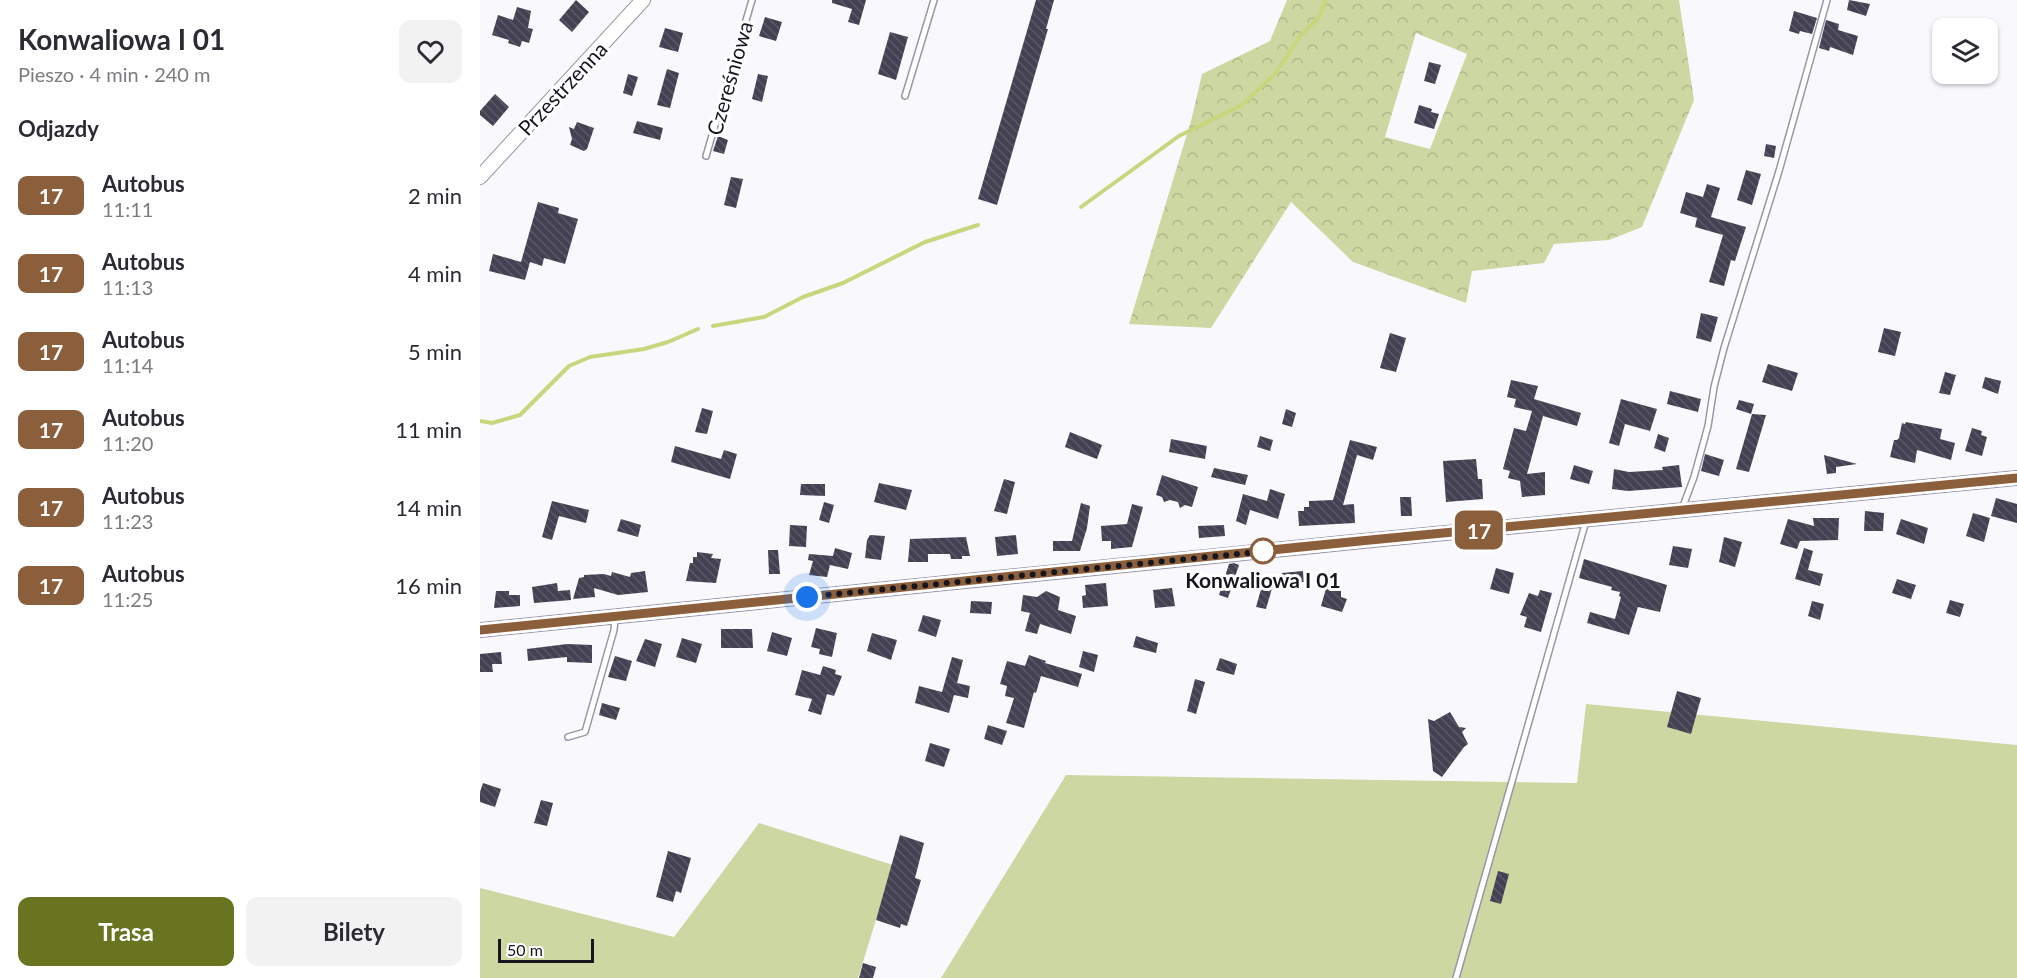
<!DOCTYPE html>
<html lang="pl">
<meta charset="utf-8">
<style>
body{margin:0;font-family:Lato,sans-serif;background:#f2f2f3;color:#2b2b33;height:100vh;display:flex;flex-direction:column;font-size:22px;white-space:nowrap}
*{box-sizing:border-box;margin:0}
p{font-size:20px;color:#7c7c81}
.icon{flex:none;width:33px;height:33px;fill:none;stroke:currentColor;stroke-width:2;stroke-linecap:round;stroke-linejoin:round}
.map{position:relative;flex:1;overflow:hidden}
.panel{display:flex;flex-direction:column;background:#fff;width:480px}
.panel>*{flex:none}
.badge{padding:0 12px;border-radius:9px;font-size:21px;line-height:39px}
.buttons{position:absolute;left:1452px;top:18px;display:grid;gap:12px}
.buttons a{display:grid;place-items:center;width:66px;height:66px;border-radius:12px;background:#fff;box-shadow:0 2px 4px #0004;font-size:30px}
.scale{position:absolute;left:18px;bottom:15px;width:96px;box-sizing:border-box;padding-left:6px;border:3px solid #17161e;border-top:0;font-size:16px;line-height:21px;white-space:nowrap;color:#17161e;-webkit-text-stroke:4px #fff;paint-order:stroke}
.you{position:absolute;width:30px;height:30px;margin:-15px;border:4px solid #fff;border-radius:50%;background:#1a73e8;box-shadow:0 0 0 9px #1a73e833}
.map>.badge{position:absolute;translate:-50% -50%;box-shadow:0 0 0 3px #fff}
h2{padding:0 18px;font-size:22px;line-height:54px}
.round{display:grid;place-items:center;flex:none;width:63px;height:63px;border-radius:12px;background:#f2f2f3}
.overview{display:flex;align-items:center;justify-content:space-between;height:102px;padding:0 18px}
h1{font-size:28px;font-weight:700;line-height:45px}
.cta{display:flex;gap:12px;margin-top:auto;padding:12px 18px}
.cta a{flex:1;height:69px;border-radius:12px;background:#68741f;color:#fff;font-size:24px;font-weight:700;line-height:69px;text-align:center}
.cta a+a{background:#f2f2f3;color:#2b2b33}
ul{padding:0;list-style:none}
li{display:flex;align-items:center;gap:18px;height:78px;padding:0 18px}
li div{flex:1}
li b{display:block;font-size:22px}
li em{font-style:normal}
li .badge{min-width:66px;font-weight:700;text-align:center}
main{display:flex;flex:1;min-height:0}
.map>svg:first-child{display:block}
.grass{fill:#cdd7a1}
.forest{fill:url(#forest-crowns);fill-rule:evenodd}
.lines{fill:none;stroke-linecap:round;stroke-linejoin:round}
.stream{stroke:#c8d77e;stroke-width:4}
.building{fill:url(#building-back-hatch)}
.service-casing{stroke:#9895aa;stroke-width:8}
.tertiary-casing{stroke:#9895aa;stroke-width:16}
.service{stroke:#fff;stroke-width:5}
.tertiary{stroke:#fff;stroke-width:14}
.line-casing{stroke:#fff;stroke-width:14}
.line{stroke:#8b5e3c;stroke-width:9}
.walk{stroke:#17161e;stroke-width:6;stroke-dasharray:0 10.8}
.stop-dot{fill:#fff;stroke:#8b5e3c;stroke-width:3}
.labels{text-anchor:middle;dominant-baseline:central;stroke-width:6;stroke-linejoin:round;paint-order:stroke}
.street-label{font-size:21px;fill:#17161e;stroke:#fff}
.stop-label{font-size:21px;font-weight:bold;fill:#17161e;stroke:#fff}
</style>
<main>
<section class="panel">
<div class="overview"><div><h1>Konwaliowa I 01</h1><p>Pieszo · 4 min · 240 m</p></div><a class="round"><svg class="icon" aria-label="heart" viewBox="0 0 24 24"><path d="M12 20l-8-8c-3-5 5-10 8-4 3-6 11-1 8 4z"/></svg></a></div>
<h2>Odjazdy</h2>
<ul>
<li><span class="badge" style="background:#8b5e3c;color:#fff">17</span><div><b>Autobus</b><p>11:11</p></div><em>2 min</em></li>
<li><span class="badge" style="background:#8b5e3c;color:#fff">17</span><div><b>Autobus</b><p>11:13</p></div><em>4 min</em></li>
<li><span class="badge" style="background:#8b5e3c;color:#fff">17</span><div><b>Autobus</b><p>11:14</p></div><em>5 min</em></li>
<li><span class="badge" style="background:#8b5e3c;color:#fff">17</span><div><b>Autobus</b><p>11:20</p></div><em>11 min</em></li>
<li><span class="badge" style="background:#8b5e3c;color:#fff">17</span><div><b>Autobus</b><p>11:23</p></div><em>14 min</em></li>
<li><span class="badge" style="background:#8b5e3c;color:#fff">17</span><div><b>Autobus</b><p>11:25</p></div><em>16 min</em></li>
</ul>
<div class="cta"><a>Trasa</a><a>Bilety</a></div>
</section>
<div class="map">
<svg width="1537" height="978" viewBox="0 0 1537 978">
<defs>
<pattern id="forest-crowns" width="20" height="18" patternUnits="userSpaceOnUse" patternTransform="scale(1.5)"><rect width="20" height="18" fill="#cdd7a1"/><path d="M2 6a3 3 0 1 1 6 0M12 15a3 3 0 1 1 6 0" fill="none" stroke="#afb88a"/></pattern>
<pattern id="building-back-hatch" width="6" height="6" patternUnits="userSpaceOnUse" patternTransform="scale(1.5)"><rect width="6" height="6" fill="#444153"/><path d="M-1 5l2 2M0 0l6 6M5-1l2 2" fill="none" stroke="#5b5968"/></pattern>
</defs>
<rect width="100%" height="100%" fill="#f9f9fd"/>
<g class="grass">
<polygon points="1106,704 1537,745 1537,978 461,978 586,775 1097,783"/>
<polygon points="279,823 413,865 378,978 0,978 0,888 194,937"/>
</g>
<path class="forest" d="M807,0h392l15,100 -52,127 -33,13 -55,4 -10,19 -72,8 -6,32 -113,-41 -62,-60 -80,126 -82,-4 62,-203 11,-47 68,-33zM936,33l51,21 -37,95 -45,-12z"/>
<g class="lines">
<g class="stream">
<polyline points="601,207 699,136 762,105 796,73 820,36 839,17 846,0"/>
<polyline points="233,326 284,317 323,297 363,283 445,242 498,225"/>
<polyline points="0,421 12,423 40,415 89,366 110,357 164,349 188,342 218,329"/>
</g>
</g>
<g class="building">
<polygon points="96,0 109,12 92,32 79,20"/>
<polygon points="352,0 386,0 379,25 368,22 372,9 352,3"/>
<polygon points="556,0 574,0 566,29 568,29 517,205 498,199"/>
<polygon points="1369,0 1390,4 1386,16 1367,10"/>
<polygon points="37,7 51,11 48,28 53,29 49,43 42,41 40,47 28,43 29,40 12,35 18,15 33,20"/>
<polygon points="1314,11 1337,18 1332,34 1320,31 1319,34 1309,31"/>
<polygon points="285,17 302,22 296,41 279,36"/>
<polygon points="1346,20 1359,24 1358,30 1378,36 1373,55 1350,47 1349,51 1339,48"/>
<polygon points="185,28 203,33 198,52 179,47"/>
<polygon points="410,32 428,37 416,80 398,74"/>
<polygon points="949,62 961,65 955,84 944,81"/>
<polygon points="187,69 199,73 190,108 177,105"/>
<polygon points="148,74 158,77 152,96 143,93"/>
<polygon points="278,74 288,76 282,102 272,99"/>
<polygon points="15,94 29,107 13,126 0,115 0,111"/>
<polygon points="939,105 952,109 951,112 959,114 954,129 934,123"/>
<polygon points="157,121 183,128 180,140 153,133"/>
<polygon points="97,122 114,128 107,149 104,151 90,145 92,139 89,127 94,129"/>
<polygon points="238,136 248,140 244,154 233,151"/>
<polygon points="1286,144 1296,146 1294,158 1284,156"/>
<polygon points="1266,170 1281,174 1272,205 1257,200"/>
<polygon points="251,177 263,179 256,208 244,205"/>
<polygon points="1227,184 1240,188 1231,217 1266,227 1255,261 1251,260 1244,286 1229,282 1243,235 1215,227 1217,218 1200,213 1206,192 1223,197"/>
<polygon points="58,202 79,208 78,213 98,219 85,264 64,258 62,266 50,262 45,280 9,271 13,254 41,262"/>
<polygon points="1221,313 1238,317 1231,342 1216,338"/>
<polygon points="1404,328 1421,332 1415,356 1398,352"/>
<polygon points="910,333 926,338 916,372 900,368"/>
<polygon points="1288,364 1318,373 1312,391 1282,382"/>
<polygon points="1465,372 1476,375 1470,395 1459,393"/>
<polygon points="1505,377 1521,381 1518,394 1502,388"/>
<polygon points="1031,380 1058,386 1054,399 1101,413 1097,426 1063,416 1047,474 1065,472 1065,495 1042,497 1040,481 1028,478 1030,471 1023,469 1034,428 1046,431 1052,411 1034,407 1036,399 1027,397"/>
<polygon points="1190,391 1221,399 1218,412 1187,404"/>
<polygon points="1141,399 1177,409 1170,431 1145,424 1139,446 1129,443"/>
<polygon points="1259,400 1274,404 1271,414 1256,409"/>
<polygon points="222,408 233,411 227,434 215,432"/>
<polygon points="806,409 816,413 812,427 802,424"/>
<polygon points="1272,414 1286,415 1269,472 1256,469"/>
<polygon points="1426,422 1462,429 1460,439 1475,443 1471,460 1437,450 1435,463 1410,457 1414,440 1417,440 1419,438 1422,423 1425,424"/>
<polygon points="1492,428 1502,431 1501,435 1507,437 1502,456 1485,451"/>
<polygon points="590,432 622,445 617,459 585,447"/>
<polygon points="1178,434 1189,438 1185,452 1174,448"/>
<polygon points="780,436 793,440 790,451 777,447"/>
<polygon points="691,439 727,446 725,459 689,452"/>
<polygon points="870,440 897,447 893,460 877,455 863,505 874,504 875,523 819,526 818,511 824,511 824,507 829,507 829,501 853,500"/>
<polygon points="195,446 241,459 244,450 257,454 250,479 191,462"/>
<polygon points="1225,454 1244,460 1239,476 1221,471"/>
<polygon points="1344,455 1377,464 1356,467 1356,473 1347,474"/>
<polygon points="996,459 998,479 1002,479 1003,499 966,502 963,461"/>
<polygon points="1094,465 1113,471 1109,484 1090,479"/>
<polygon points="1199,465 1202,487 1148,491 1132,489 1134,469 1149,472 1183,470 1182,467"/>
<polygon points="734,468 768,475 765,485 731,477"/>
<polygon points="682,475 718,487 712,507 705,505 700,508 698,502 690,500 684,502 682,497 676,495"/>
<polygon points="524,479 535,482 527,514 514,511"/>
<polygon points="399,483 432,490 426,510 394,502"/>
<polygon points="321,484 345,484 345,496 320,495"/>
<polygon points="790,489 805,494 798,519 770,510 766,525 756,521 763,494 787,501"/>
<polygon points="920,497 931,497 932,516 921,516"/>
<polygon points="1516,498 1537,504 1537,523 1511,516"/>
<polygon points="72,501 109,510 106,523 79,516 72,540 62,537"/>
<polygon points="344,502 354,505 349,523 339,520"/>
<polygon points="601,503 610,506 607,528 600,551 573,551 573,541 592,541"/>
<polygon points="652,504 663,507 652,547 631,549 631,541 622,541 621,526 647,524"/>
<polygon points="1385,511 1404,513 1403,531 1384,531"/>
<polygon points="1493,513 1510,518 1504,542 1486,536"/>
<polygon points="1333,518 1359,518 1358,540 1320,541 1317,549 1300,544 1308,519 1334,526"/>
<polygon points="141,519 161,525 158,537 137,531"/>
<polygon points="1421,519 1448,528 1444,544 1416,534"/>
<polygon points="310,525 327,526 326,547 309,546"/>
<polygon points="744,525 745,536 719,538 718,526"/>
<polygon points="390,535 405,536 401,560 385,558 387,540"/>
<polygon points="536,535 538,554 517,556 515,537"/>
<polygon points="486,537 490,556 482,556 482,559 471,559 470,554 448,554 448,562 428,562 430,539"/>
<polygon points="1244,537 1262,542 1255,567 1239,562"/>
<polygon points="1193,546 1212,549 1208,568 1189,565"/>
<polygon points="355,548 372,553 368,569 350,565 347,577 329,575 333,561 328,560 329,554 353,556"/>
<polygon points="1324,548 1333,551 1328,570 1343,574 1340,586 1315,579"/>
<polygon points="288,550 298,550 300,574 289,574"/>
<polygon points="217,552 233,554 231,558 241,559 236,583 206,581 210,563 213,563 213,557 217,557"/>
<polygon points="1104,559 1187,585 1180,612 1158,607 1149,635 1107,623 1110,612 1135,619 1141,597 1139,596 1140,592 1131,590 1132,587 1099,578"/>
<polygon points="754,563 759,565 748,598 739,595 749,564"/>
<polygon points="1016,568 1034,573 1029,594 1010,589"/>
<polygon points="165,571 168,592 138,595 114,588 115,597 93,599 99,578 104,577 104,575 124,574 131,576 132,572 150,577 151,573"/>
<polygon points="823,571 824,582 803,584 802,573"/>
<polygon points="1417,579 1436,585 1431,599 1412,593"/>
<polygon points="783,582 793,585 786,609 776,607"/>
<polygon points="77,583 78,591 90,590 91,600 54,603 52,587"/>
<polygon points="626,583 628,606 603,608 602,596 606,595 605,585"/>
<polygon points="847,585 861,589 861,597 867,599 862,612 841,606"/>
<polygon points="692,588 695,606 675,608 673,590"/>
<polygon points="1060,590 1072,593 1061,632 1044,627 1047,617 1040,615 1049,593 1058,596"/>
<polygon points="16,591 29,591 29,595 40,595 40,606 14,608"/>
<polygon points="566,591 580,597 578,610 596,616 591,634 560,624 557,634 545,631 550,613 541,611 543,595 557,597"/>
<polygon points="1470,600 1484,604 1480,617 1466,613"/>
<polygon points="491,601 512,602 511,614 490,613"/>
<polygon points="1332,601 1344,604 1340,620 1328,616"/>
<polygon points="443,615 461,620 456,637 438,631"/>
<polygon points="336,628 357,633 352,657 339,654 340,649 331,647"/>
<polygon points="241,629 272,629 273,648 241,648"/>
<polygon points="292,632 312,638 307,656 287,651"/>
<polygon points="392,633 417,640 411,660 387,651"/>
<polygon points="656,636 678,643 676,653 653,647"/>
<polygon points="202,638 222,644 216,663 196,657"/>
<polygon points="165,639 182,644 175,667 156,661"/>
<polygon points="87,644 112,645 112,663 87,662 87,657 48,661 47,649"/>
<polygon points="603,651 618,655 614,672 599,667"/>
<polygon points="21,652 22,664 12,664 13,672 0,672 0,654"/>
<polygon points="549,655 566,661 565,663 602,674 598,687 561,676 556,693 554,692 544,728 526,723 534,698 525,696 527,686 520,684 527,661 545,666"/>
<polygon points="135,656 152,661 146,681 128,677"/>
<polygon points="472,657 483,660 477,683 490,686 488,698 474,695 469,713 435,703 439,686 462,692"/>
<polygon points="740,658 757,664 754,675 736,670"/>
<polygon points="343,666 356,670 355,674 362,676 354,696 347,694 341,715 328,711 332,699 315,695 322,670 340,675"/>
<polygon points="715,679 725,682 716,714 707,711"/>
<polygon points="1197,691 1221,698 1211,734 1187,727"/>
<polygon points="122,703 140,708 136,720 119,715"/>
<polygon points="970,712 979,727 986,728 982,732 988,744 984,747 962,777 953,771 948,719 954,721"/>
<polygon points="508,725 527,731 522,745 504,739"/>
<polygon points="450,743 470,749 464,767 445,761"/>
<polygon points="3,783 21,789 15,807 0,802 0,792"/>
<polygon points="61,800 73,803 67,826 54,823"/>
<polygon points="420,835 444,843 435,878 441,880 427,926 421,924 420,928 396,920"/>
<polygon points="188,851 211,858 201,893 196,891 193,902 176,897"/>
<polygon points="1018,871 1029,874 1021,904 1010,901"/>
<polygon points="383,963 396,967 393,978 379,978"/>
</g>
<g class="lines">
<g class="service-casing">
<g id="service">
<polyline points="425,96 454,0"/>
<polyline points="226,156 272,0"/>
<polyline points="1202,509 1214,477 1228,426 1234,387 1244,348 1299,171 1347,0"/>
<polyline points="88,737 105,732 134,630 135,618"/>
<polyline points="976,978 1106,521"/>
</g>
</g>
<g class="tertiary-casing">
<g id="tertiary">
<polyline points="0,177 163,0"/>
<polyline points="0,630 903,539 1537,478"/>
</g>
</g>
<use href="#service" class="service"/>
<use href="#tertiary" class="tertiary"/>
</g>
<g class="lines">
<g class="line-casing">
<polyline id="line" points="0,630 880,541 1537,478"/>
</g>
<use href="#line" class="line"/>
<polyline class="walk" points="327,597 788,551 783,551"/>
</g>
<circle class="stop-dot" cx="783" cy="551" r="12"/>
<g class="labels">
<g class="street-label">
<text transform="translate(249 78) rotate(-74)">Czereśniowa</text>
<text transform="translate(82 88) rotate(-47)">Przestrzenna</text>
</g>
<g class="stop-label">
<text x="783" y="579">Konwaliowa I 01</text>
</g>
</g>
</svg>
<div class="buttons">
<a><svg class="icon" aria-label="layers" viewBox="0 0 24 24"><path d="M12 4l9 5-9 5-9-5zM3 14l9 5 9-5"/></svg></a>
</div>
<div class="scale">50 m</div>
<div class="you" style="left:327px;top:597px"></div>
<b class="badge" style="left:999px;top:530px;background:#8b5e3c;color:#fff">17</b>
</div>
</main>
